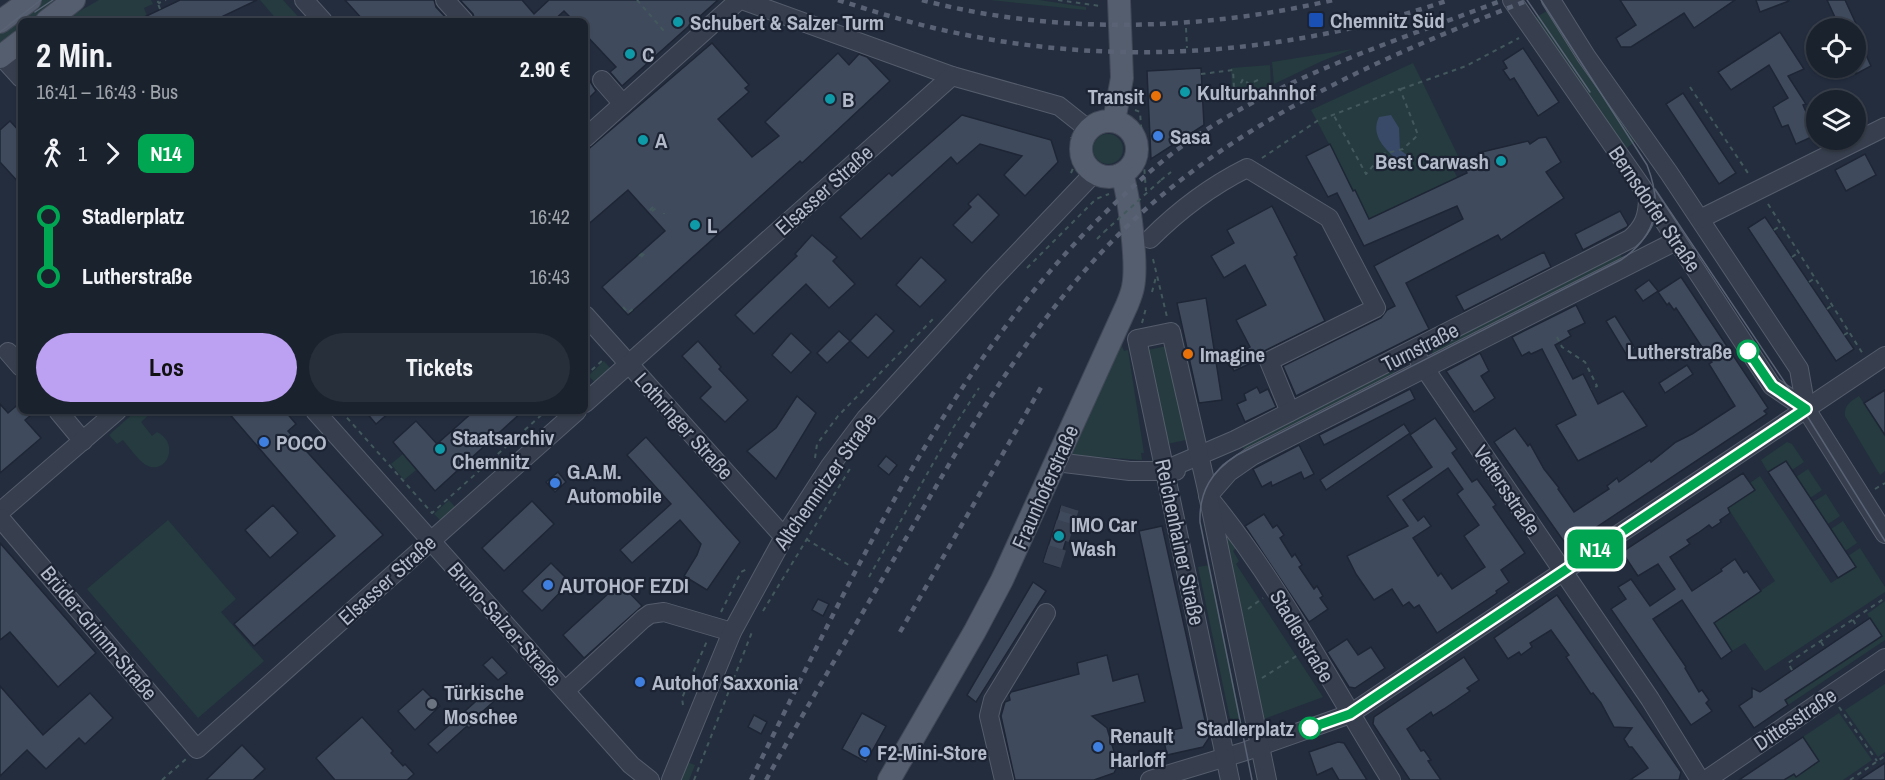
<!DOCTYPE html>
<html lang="de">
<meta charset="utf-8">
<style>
body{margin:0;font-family:"Archivo Narrow",sans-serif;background:#272f3a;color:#f1f3f6;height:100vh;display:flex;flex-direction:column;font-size:22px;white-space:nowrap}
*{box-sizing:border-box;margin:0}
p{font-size:20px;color:#9fa4aa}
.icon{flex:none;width:33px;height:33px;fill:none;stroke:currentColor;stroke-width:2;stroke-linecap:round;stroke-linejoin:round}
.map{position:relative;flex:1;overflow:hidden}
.drawer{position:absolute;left:18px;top:18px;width:570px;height:396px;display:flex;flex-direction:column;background:#1a222e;border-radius:9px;box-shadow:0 2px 4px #0004,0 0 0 2px #383f4a}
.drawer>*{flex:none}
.badge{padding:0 12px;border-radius:9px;font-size:21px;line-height:39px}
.fabs{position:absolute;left:1806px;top:18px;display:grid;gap:12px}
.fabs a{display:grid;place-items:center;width:60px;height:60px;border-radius:50%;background:#1a222e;box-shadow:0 2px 4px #0004,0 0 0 2px #383f4a;font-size:30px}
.map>.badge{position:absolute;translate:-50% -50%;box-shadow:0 0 0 3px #fff}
.legs{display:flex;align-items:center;gap:9px;height:66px;padding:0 18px;font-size:20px}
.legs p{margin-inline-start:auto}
.headline{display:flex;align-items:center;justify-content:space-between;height:102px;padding:0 18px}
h1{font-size:33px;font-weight:700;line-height:45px}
.action{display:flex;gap:12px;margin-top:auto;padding:12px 18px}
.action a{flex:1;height:69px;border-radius:36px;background:#bca0f2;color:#111;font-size:24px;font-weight:700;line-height:69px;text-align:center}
.action a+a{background:#272f3a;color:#f1f3f6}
ul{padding:0 18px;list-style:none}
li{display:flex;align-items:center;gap:21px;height:60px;font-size:22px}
li i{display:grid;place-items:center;width:9px;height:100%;margin:0 8px;background:currentColor}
li i::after{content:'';width:15px;height:15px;margin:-8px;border:4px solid;border-radius:50%;background:#1a222e}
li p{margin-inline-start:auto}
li:first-child i{background:linear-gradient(#0000 50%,currentColor 0)}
li:last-child i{background:linear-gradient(currentColor 50%,#0000 0)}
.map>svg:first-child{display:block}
.green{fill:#253b3f}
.water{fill:#384a68}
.building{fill:#3f4b5d;stroke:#1e2635;stroke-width:1.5;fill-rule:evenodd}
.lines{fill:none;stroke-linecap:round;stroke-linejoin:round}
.minor-tunnel{stroke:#394253;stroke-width:18;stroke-dasharray:18 9;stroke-linecap:butt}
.minor-casing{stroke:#555d6c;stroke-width:20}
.major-casing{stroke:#404857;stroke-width:24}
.path{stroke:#43585c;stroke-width:2;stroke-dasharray:4.5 4.5;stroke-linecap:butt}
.minor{stroke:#373f4e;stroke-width:18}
.major{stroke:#555e6e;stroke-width:22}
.tram{stroke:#596375;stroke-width:1.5}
.rail{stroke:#596375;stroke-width:4.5;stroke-dasharray:6 6;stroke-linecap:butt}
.path-bridge{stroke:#43585c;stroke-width:2;stroke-dasharray:4.5 4.5;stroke-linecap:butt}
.line-1-casing{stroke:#fff;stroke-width:14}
.line-1{stroke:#00a651;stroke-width:9}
.transit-dot{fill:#1a4fb4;stroke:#1c2433;stroke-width:2}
.culture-dot{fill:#0f9aa8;stroke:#1c2433;stroke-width:2}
.food-dot{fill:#e8710a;stroke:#1c2433;stroke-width:2}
.shop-dot{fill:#3f7fe0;stroke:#1c2433;stroke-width:2}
.stop-1-dot{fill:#fff;stroke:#00a651;stroke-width:3}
.worship-dot{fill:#6b7280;stroke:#1c2433;stroke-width:2}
.labels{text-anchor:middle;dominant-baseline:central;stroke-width:4.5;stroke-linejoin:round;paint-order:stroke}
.poi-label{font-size:21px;font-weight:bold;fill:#b3bac9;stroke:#1c2433;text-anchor:start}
.street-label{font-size:21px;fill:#b3bac9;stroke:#1c2433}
.stop-label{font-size:21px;font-weight:bold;fill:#b3bac9;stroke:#1c2433;text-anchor:end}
</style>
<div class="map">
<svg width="1885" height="780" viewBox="0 0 1885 780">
<rect width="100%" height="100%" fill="#232d3e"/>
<g class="green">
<polygon points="34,0 60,0 30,21 21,21 21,28 0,47 0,27"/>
<polygon points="99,0 151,0 153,4 144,8 147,16 136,21 62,21"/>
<polygon points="260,0 283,0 302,21 278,21"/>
<polygon points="990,0 1039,0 1086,7 1086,10"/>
<polygon points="1552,8 1637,140 1623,151 1535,18"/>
<polygon points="1353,49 1322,61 1274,84 1272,62"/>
<polygon points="1413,63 1461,162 1454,171 1457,177 1369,219 1311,110"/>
<polygon points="1270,65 1271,85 1241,100 1239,92 1232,92 1231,68"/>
<circle cx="1108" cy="149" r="15"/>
<polygon points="1618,249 1625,264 1436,360 1429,347"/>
<polygon points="1121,344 1124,351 1128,350 1144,453 1141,453 1142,460 1072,455"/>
<polygon points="1167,346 1186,440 1162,445 1143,351"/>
<polygon points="604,361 611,369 596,383 588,376"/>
<polygon points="1391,365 1398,379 1247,456 1240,442"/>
<path d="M1859,396l26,41v34l-5,4 -35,-59c-1,-11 5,-14 14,-20z"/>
<path d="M136,411h17l-12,11 11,14 5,-4c24,12 9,44 -11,33 -9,-6 -16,-17 -23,-25l-6,4 -8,-9z"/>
<polygon points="1787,442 1792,444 1804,462 1792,470 1786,461 1768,472 1761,460"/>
<polygon points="403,454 416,470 404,480 391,464"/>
<polygon points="1808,469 1822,490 1810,498 1796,477"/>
<polygon points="1760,476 1831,583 1855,567 1848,556 1860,548 1885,587 1885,592 1765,671 1745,643 1732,651 1714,623 1775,581 1728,508 1750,483"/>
<polygon points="1826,494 1840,516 1828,524 1813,502"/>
<polygon points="449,500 456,508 441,521 434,514"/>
<polygon points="168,520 236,599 221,612 264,661 198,718 87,589"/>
<polygon points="1843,521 1857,543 1845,551 1831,529"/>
<polygon points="1224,531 1236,548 1233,551 1239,561 1236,564 1323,697 1264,719"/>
<polygon points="1209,565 1242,726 1232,728 1198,567"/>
<polygon points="1885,601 1885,640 1788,705 1785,700 1882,636 1867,614"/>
<polygon points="1885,684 1885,752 1878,757 1845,710"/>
<polygon points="1839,713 1872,760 1843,780 1784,780 1794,774 1796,776 1810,763 1813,766 1819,761 1803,737"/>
<polygon points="687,762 695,765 689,780 679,780"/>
</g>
<path class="water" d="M1391,115l8,13 1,22 7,5 -2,9 -13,3 2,-10c-12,-11 -23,-24 -15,-40z"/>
<g class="building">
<polygon points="180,0 257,0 213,21 136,21"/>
<polygon points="345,0 434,0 436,7 449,21 364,21"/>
<polygon points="460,0 522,0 534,14 549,0 718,0 622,86 610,72 616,67 585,34 585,21 574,21 564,11 553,21 475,21 473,14"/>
<polygon points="1620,0 1735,0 1694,28 1684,13 1631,47 1621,47 1616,38 1636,25"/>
<polygon points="1756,0 1789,0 1789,1 1760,12"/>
<polygon points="1827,0 1845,0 1858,28 1840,28"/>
<polygon points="1780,32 1804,69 1788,76 1806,104 1803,105 1816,135 1796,144 1788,125 1782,127 1773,107 1788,98 1769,65 1731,90 1718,72"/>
<polygon points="1856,33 1871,66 1856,74"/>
<polygon points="712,43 749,85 745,88 749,92 718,119 752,157 779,136 765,122 838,53 849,65 859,54 867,57 890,81 802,163 800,161 628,315 602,287 665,231 628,190 585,227 585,152"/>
<polygon points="1523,48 1559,102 1538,116 1514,78 1510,80 1503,70 1507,68 1503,61"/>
<polygon points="1201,68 1204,125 1151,159 1147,71"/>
<polygon points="585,73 596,91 585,102"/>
<polygon points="1683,93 1736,173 1719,184 1666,104"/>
<polygon points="962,115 1051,140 1058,162 1025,196 1004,175 1022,156 980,144 957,164 951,157 861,239 840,217 889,173 892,176"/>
<polygon points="10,121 21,133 21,185 0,162 0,130"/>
<polygon points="1546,137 1561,162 1546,172 1564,198 1501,240 1498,235 1406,283 1429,329 1296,396 1283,366 1381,318 1387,310 1395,306 1374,266 1463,219 1457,206 1364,246 1337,193 1328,197 1306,156 1330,144 1353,191 1355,190 1369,219 1467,173 1463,165 1482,152 1528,141 1530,144 1539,138"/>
<polygon points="1865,154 1876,175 1846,191 1835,170"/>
<polygon points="978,194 999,215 972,243 953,225 971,207 968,204"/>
<polygon points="1272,206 1297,255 1294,257 1325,321 1264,351 1258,360 1234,371 1228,359 1250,347 1236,320 1266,305 1245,265 1224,278 1211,256 1234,243 1227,230"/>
<polygon points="1620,211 1628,225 1627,227 1583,250 1575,234"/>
<polygon points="1765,217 1854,349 1836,361 1748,228"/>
<polygon points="812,235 837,257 833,261 855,284 829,308 806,284 754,334 735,315 797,256 795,254"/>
<polygon points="1544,252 1551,267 1464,311 1456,296"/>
<polygon points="921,257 946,280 920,307 896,285"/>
<polygon points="1681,277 1768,408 1764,411 1767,414 1571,544 1567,542 1565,543 1494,442 1515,428 1528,446 1530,444 1544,469 1559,488 1558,489 1574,512 1609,489 1607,486 1617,478 1619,482 1650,460 1651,462 1676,442 1692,434 1735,406 1709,364 1712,362 1676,308 1674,310 1669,303 1667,305 1658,292"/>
<polygon points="1649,280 1658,291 1643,301 1635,290"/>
<polygon points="1206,298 1222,400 1199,403 1177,303"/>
<polygon points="1576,305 1585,323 1568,331 1571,336 1555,345 1573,379 1583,374 1598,404 1623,391 1647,426 1578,461 1556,425 1576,415 1542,349 1531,354 1529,352 1522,356 1512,337"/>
<polygon points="876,314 894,331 868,358 850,341"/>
<polygon points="1615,316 1635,348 1626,354 1606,321"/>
<polygon points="839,331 850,341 827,363 817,353"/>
<polygon points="791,333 811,352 791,373 772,355"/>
<polygon points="698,341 721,367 719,369 748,400 725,422 700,398 711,387 682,356"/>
<polygon points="1480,353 1489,371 1481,376 1495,398 1474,412 1446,371"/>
<polygon points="1687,365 1693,374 1665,393 1659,383"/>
<polygon points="1257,387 1260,393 1268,389 1276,407 1245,422 1237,404 1246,400 1244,394"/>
<polygon points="1410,389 1415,399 1324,445 1319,435"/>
<polygon points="1885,390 1885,435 1864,403"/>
<polygon points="797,396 816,413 776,479 747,451 776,428"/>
<polygon points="21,402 21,411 36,411 25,420 41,438 0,473 0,404 8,413"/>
<polygon points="227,411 285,411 296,424 288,431 383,535 254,646 234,624 335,536"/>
<polygon points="365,411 391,411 376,424"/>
<polygon points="474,411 523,411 435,491 393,442 416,421 437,444"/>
<path d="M1435,418l22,31 -5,4 20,29 5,-3 19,26 -3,2 32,46 -24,17 8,12 -13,9 1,2 -60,40 -18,-28 -5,3 -5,-6 -6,4 -11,-17 -18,11 -18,-26 -9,-18 61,-30 -21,-30 45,-29 -22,-32zM1448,468l15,21 -6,5 22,31 -15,11 21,31 -33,22 -11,-16 -3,3 -25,-38 18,-12 -7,-10 -6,5 -15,-21z"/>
<polygon points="1404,424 1410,433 1326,490 1320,480"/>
<polygon points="646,437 740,542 707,590 684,576 697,555 701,544 680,520 632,563 620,550 671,504 627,455"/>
<polygon points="1299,445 1314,474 1304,479 1301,472 1272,486 1271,482 1262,487 1253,469"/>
<polygon points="886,456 897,465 889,475 878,466"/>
<polygon points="1786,461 1856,567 1838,578 1768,472"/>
<polygon points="558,472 566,482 555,492 546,482"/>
<polygon points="1743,473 1755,490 1728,508 1730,513 1720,520 1721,522 1712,528 1709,525 1698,533 1687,540 1690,544 1670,557 1692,591 1722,571 1721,569 1735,559 1744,573 1747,571 1761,591 1714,623 1732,651 1721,659 1682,600 1653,619 1686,667 1685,668 1699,692 1702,690 1709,700 1706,703 1712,711 1691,725 1611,609 1626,599 1618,587 1631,579 1650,606 1675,589 1658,564 1638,576 1622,552"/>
<polygon points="532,501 554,524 504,571 482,548"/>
<polygon points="273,505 298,533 270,558 245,530"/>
<polygon points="1061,506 1075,510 1058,567 1043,562"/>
<polygon points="1264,514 1273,528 1277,525 1284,535 1280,538 1292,557 1295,554 1302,565 1299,567 1314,589 1317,586 1323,596 1320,598 1328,609 1309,622 1245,526"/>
<polygon points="1162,526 1209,738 1203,747 1167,755 1162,732 1182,728 1139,531"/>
<polygon points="0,543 96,653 58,687 10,632 0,640"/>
<polygon points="551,563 570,582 542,611 522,591"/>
<polygon points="1033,582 1046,591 976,702 967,695"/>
<polygon points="620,583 642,606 584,658 563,635"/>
<polygon points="1557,595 1681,772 1679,780 1630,780 1648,768 1632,747 1629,747 1624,739 1632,728 1614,727 1601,703 1593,693 1591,694 1566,657 1569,655 1551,630 1530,643 1532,647 1521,655 1519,652 1508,659 1494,638"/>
<polygon points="818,599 829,604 823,616 812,610"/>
<polygon points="1870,618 1882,636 1785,700 1788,705 1754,728 1739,706 1752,697 1752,688 1760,692"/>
<polygon points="1347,639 1358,655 1371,647 1385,668 1355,688 1349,687 1327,652"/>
<polygon points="1107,655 1113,681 1138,674 1145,702 1092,716 1107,728 1118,765 1114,773 1094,780 1015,780 1001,716 1005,702 1010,700 1009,695 1011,692 1079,674 1077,663"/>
<polygon points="492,657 507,673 498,680 483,665"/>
<polygon points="1464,657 1479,680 1467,688 1470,691 1444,709 1433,716 1431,712 1407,729 1421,751 1424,750 1431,760 1428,761 1441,780 1410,780 1373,724 1374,717"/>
<polygon points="0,686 43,735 90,693 113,718 85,744 79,738 46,769 27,750 0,776"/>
<polygon points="492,687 500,696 474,719 476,721 469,728 467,726 437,753 428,744"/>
<polygon points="423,689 440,706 415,730 398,711"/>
<polygon points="862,713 886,726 866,762 842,749"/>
<polygon points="754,715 767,722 761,734 748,727"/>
<polygon points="362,717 393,751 391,753 403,766 405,764 414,774 407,780 335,780 316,758"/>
<polygon points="1803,737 1819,761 1796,777 1794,774 1784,780 1739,780"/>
<polygon points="1338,742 1344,743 1367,780 1339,780 1332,768 1317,775 1309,752"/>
<polygon points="242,745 265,769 253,780 206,780"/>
<polygon points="1885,763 1885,780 1859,780"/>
</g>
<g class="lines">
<polyline class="minor-tunnel" points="1052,565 1070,508"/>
<g class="minor-casing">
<g id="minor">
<polyline points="304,0 323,21"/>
<polyline points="445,0 464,21"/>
<polyline points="742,0 952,76 1059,106 1088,129"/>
<polyline points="1512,0 1641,186 1772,386 1806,409"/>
<polyline points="1551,0 1586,56 1669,173 1799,369 1806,409 1885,534"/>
<polyline points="1,56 21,78"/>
<polyline points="602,80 623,104"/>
<polyline points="585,138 739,0"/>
<polyline points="1700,219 1885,127"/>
<path d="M1150,239c29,-29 61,-53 97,-71l82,50 47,90 -107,53 21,51"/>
<polyline points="585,315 784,537"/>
<polyline points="8,352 21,367"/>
<polyline points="1419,360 1650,699 1700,780"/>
<polyline points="585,403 952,76"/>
<polyline points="58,411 83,441"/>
<polyline points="315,411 631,765 650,780"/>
<polyline points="1056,462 1130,471 1176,471"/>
<path d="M1165,470l70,-30 395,-201c14,-12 18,-23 18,-42"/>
<polyline points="1208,496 1229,472 1252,456 1676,241"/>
<path d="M1210,499c71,87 122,187 181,281"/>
<polyline points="0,512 117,411"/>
<polyline points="0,518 197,749 577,411"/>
<polyline points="565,691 643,619 650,614 664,612 732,632"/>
<polyline points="671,780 732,632 784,537 830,466 866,418 992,280 1094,173"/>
<polyline points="1004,780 989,716 993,700 1046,613"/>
<polyline points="1150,780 1246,751 1350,714 1885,356"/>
<polyline points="1230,780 1137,339 1171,332 1206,485 1267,780"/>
<polyline points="1706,780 1885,658"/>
</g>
</g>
<g class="major-casing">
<g id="major">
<polyline points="47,21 74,0"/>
<polyline points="0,22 30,0"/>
<polyline points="0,57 21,41"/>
<circle cx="1109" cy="149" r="28"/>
<polyline points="1114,121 1122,78 1119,0"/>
<path d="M889,780l86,-149 27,-51 125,-275c2,-5 5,-12 6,-18 5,-23 -4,-91 -11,-113"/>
</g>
</g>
<g class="path">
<polyline points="637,0 664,31"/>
<polyline points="1058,0 1100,6"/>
<polyline points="160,9 157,1 159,3 166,0"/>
<polyline points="1186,28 1187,48"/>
<polyline points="1201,74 1233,70 1234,88 1241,89 1241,83 1243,79 1249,84 1258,80"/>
<polyline points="1690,87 1750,176"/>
<polyline points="1401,89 1466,66 1519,38"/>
<polyline points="1135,110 1140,112 1146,191"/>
<polyline points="1262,158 1317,121 1400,89 1418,135 1403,149 1383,154 1366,174 1333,114"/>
<polyline points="1071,173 1074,166 1071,137"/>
<polyline points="1161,180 1171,172"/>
<polyline points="1768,204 1863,354"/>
<polyline points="653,207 649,211 651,212 657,207"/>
<polyline points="664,214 664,213"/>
<polyline points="1774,230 1781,225"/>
<polyline points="1097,239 1104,232"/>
<polyline points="639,256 644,252 645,253 641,257"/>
<polyline points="1792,257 1799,252"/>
<polyline points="1153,259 1167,317"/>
<polyline points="1027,268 1096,199 1109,194"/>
<polyline points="1809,282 1815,278"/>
<polyline points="1152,292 1156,277"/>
<polyline points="18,304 21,305"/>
<polyline points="623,307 627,311"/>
<polyline points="1827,309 1832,305"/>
<polyline points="629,312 635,307"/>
<polyline points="1142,323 1146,308"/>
<polyline points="1844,335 1849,332"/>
<polyline points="1557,337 1562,347 1585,362 1597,386 1591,389"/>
<polyline points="585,376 603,360"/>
<polyline points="341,411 432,513 546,411"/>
<polyline points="815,458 817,444 838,416 934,318"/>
<polyline points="1875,489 1885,483"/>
<polyline points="806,539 852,567"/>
<polyline points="869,577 953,428 979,388"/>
<polyline points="1248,609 1263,598"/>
<polyline points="763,611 851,467"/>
<polyline points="721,612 741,572 747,569"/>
<polyline points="1853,620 1857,627"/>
<polyline points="1821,642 1825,648"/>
<polyline points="1792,670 1788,663 1885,598"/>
<polyline points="1262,678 1298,655"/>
<polyline points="683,705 682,698 707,641"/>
<polyline points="1839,707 1877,761"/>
<polyline points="162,780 186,759"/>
<polyline points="694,780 752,632"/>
<polyline points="1850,780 1885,756"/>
</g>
<use href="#minor" class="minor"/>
<use href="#major" class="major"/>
<g class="tram">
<polyline points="1527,0 1590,92"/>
<polyline points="35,12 53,0"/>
<polyline points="0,32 41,0"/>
<polyline points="1655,189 1804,411 1885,541"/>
<path d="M1252,780l-52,-258c-1,-31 12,-51 37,-67l384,-195c36,-25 42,-54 26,-95l-106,-165"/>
</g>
<g class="rail">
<path d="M838,0c38,12 75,24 114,32 165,36 338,23 497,-32"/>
<path d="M922,0c131,35 279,31 411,0"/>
<polyline points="900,632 1043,384"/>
<path d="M751,780c98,-197 198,-419 360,-573 29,-27 58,-54 92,-75 91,-60 199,-93 300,-132"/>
<path d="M766,780c41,-74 85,-147 128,-221 74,-128 151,-267 267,-363 108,-90 238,-146 368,-196"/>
</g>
<polyline class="path-bridge" points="1104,232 1161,180"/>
</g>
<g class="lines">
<g class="line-1-casing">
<polyline id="line-1" points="1310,728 1350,714 1806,409 1772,386 1748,351"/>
</g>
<use href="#line-1" class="line-1"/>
</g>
<rect class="transit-dot" x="1308" y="12" width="16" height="16" rx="3"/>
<g class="culture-dot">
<circle cx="678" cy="22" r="6"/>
<circle cx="630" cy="54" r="6"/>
<circle cx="1185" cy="92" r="6"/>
<circle cx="830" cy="99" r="6"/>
<circle cx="643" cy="140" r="6"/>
<circle cx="1501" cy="161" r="6"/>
<circle cx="695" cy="225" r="6"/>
<circle cx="440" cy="449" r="6"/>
<circle cx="1059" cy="536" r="6"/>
</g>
<g class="food-dot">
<circle cx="1156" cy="96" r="6"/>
<circle cx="1188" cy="354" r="6"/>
</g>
<g class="shop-dot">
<circle cx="1158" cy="136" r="6"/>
<circle cx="264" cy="442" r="6"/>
<circle cx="555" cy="483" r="6"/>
<circle cx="548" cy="585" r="6"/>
<circle cx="640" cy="682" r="6"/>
<circle cx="1098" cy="747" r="6"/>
<circle cx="865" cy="752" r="6"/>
</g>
<g class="stop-1-dot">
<circle cx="1748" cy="351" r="10"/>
<circle cx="1310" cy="728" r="10"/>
</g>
<circle class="worship-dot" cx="432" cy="704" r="6"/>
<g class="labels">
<g class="poi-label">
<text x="1330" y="20">Chemnitz Süd</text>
<text x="690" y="22">Schubert &amp; Salzer Turm</text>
<text x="642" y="54">C</text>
<text x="1197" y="92">Kulturbahnhof</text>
<text x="1144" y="96" text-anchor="end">Transit</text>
<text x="842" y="99">B</text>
<text x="1170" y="136">Sasa</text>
<text x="655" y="140">A</text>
<text x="1489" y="161" text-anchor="end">Best Carwash</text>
<text x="707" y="225">L</text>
<text x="1200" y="354">Imagine</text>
<text x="452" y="437">Staatsarchiv<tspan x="452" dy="24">Chemnitz</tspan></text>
<text x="276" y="442">POCO</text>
<text x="567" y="471">G.A.M.<tspan x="567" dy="24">Automobile</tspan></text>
<text x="1071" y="524">IMO Car<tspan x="1071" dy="24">Wash</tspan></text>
<text x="560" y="585">AUTOHOF EZDI</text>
<text x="652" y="682">Autohof Saxxonia</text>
<text x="444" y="692">Türkische<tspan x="444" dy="24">Moschee</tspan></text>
<text x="1110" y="735">Renault<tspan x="1110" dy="24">Harloff</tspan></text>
<text x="877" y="752">F2-Mini-Store</text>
</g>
<g class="street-label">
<text transform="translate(824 190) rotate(-42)">Elsasser Straße</text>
<text transform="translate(1655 209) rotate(56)">Bernsdorfer Straße</text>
<text transform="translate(1420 347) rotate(-27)">Turnstraße</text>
<text transform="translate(684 426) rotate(48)">Lothringer Straße</text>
<text transform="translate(825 481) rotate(-55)">Altchemnitzer Straße</text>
<text transform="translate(1045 487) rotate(-66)">Fraunhoferstraße</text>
<text transform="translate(1507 490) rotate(56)">Vettersstraße</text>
<text transform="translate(1180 542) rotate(78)">Reichenhainer Straße</text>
<text transform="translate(387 580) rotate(-42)">Elsasser Straße</text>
<text transform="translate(505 624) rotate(48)">Bruno-Salzer-Straße</text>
<text transform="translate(99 633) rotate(50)">Brüder-Grimm-Straße</text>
<text transform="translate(1302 636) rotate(59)">Stadlerstraße</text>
<text transform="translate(1795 719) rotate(-34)">Dittesstraße</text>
</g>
<g class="stop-label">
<text x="1732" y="351">Lutherstraße</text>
<text x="1294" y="728">Stadlerplatz</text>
</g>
</g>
</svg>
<div class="fabs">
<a><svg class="icon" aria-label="locate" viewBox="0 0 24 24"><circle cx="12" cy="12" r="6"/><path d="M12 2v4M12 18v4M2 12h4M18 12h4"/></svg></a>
<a><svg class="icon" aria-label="layers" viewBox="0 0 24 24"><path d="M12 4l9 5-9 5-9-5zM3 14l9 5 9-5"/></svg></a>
</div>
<b class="badge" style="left:1595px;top:549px;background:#00a651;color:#fff">N14</b>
<section class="drawer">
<div class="headline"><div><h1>2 Min.</h1><p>16:41 – 16:43 · Bus</p></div><b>2.90 €</b></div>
<div class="legs"><svg class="icon" aria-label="walk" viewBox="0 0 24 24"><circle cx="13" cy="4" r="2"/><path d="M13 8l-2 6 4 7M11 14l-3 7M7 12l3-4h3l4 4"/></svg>1<svg class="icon" aria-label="forward" viewBox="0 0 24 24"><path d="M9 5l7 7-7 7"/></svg><b class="badge" style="background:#00a651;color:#fff">N14</b></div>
<ul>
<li><i style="color:#00a651"></i><b>Stadlerplatz</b><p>16:42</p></li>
<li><i style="color:#00a651"></i><b>Lutherstraße</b><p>16:43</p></li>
</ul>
<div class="action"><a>Los</a><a>Tickets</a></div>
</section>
</div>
